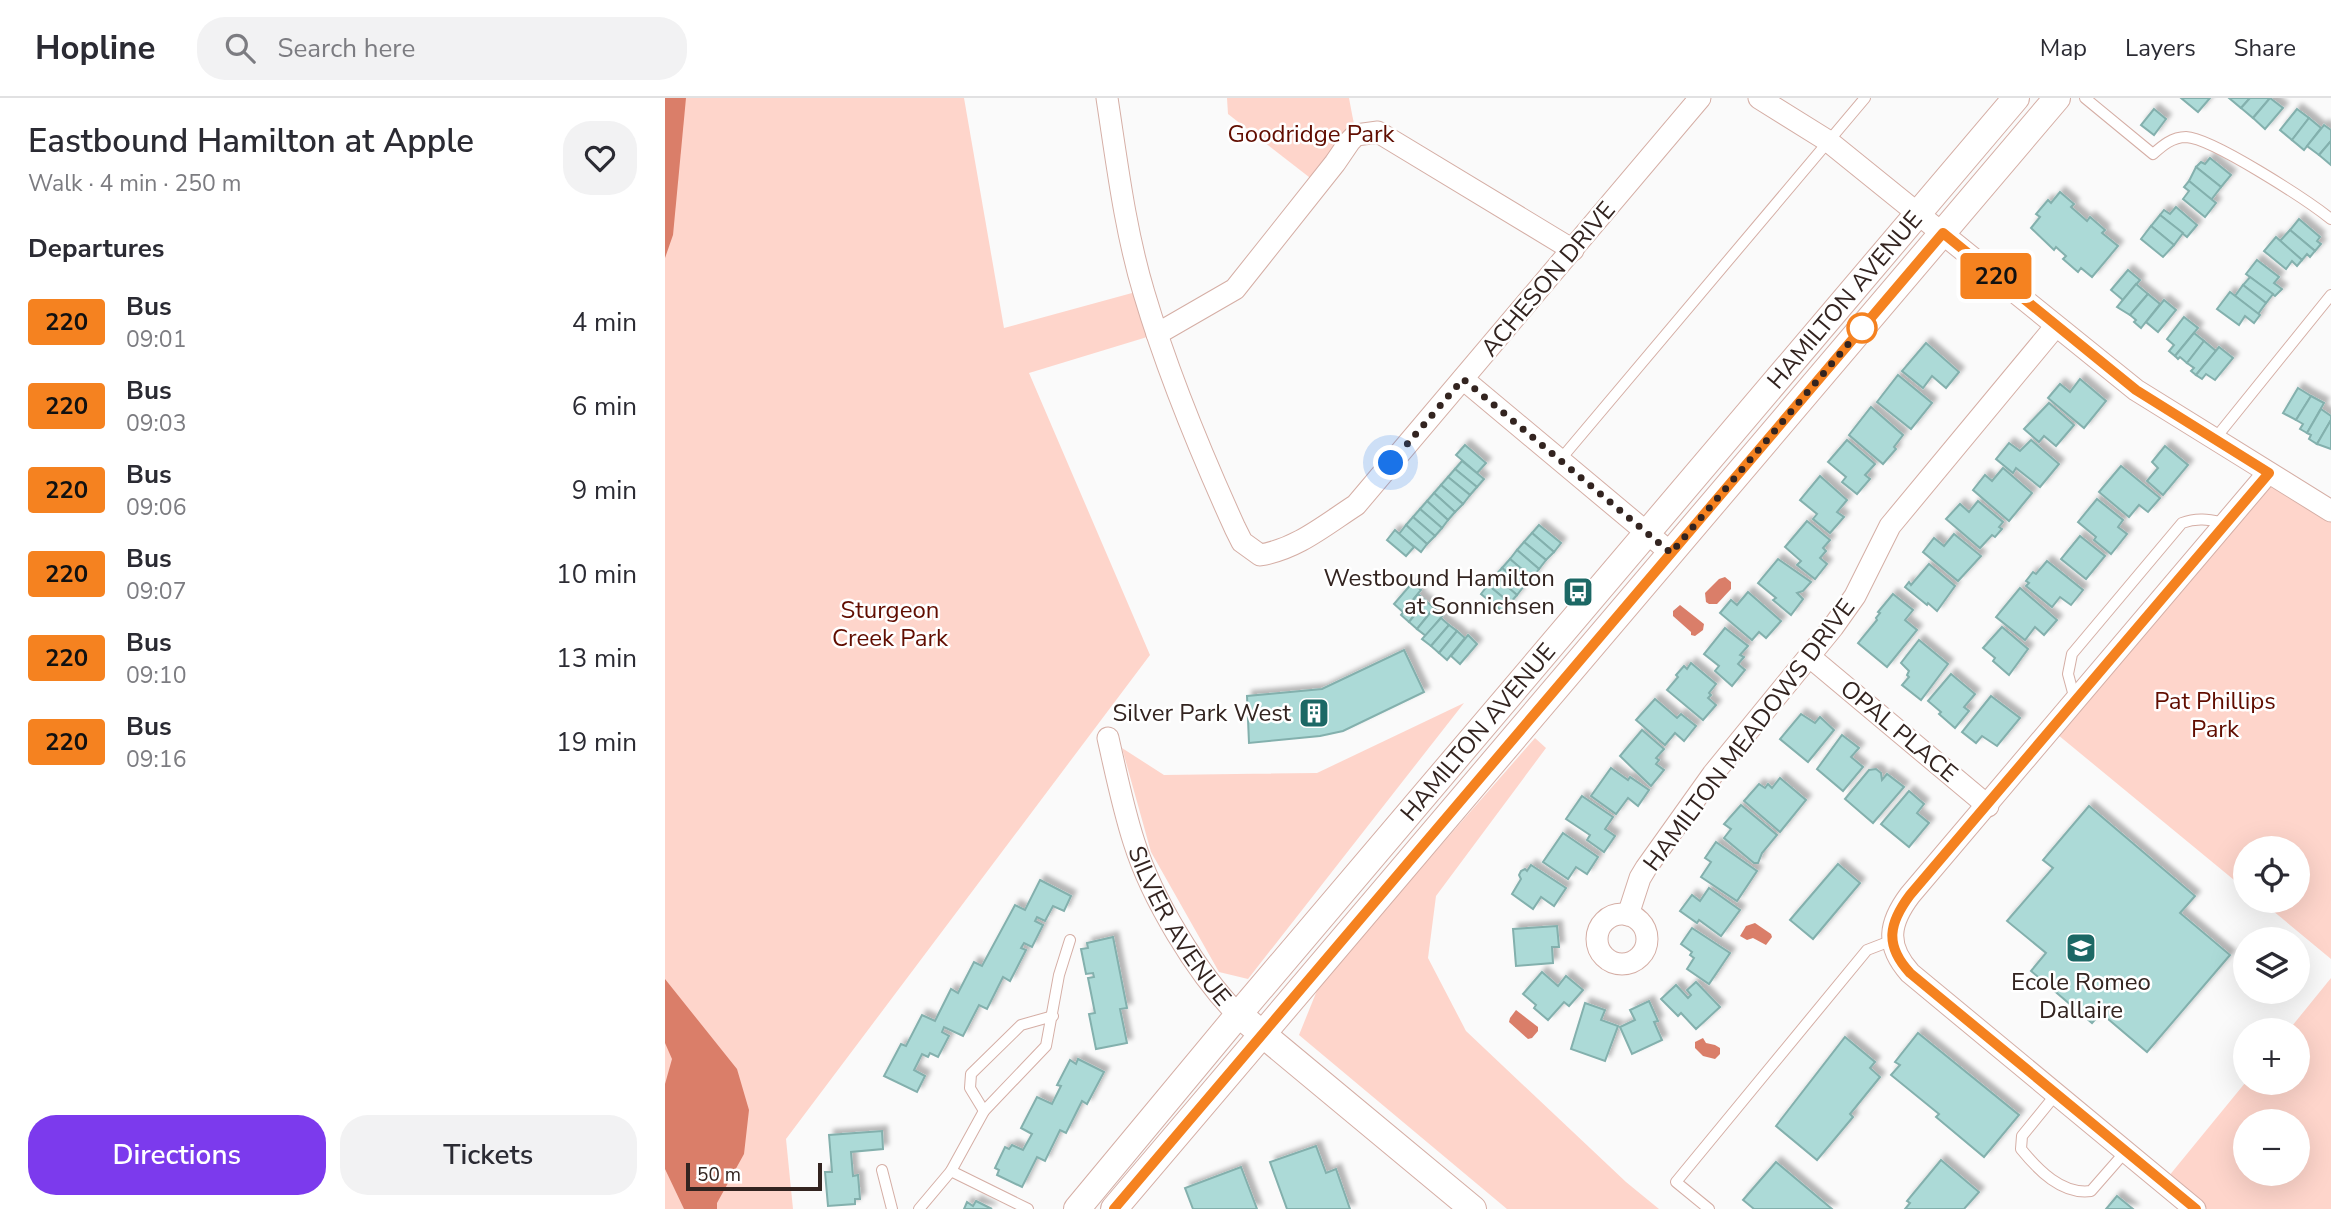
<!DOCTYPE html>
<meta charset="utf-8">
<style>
body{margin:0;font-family:"Nunito Sans",sans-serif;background:#f2f2f3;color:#2b2b33;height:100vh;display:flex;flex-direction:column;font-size:26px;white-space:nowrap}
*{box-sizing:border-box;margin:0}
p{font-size:23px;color:#7c7c81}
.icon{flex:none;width:38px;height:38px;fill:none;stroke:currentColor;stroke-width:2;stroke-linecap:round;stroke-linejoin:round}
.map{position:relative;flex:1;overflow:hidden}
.details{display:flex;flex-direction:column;background:#fff;width:665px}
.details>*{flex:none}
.badge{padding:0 14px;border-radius:5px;font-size:24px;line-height:46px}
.tools{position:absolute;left:1568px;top:738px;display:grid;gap:14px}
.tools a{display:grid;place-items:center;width:77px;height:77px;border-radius:50%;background:#fff;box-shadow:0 7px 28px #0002;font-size:35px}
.scale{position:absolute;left:21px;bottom:18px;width:136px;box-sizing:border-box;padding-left:7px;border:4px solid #332420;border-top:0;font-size:19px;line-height:24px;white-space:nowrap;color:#332420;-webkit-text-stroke:5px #fff;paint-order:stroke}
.you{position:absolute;width:35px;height:35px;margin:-18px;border:5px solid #fff;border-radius:50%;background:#1a73e8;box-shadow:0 0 0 10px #1a73e833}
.map>.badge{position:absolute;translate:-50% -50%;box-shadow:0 0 0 4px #fff}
h2{padding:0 28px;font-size:26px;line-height:63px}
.round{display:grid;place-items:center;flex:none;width:74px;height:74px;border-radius:28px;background:#f2f2f3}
.headline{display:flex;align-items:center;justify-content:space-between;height:119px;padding:0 28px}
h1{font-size:33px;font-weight:600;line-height:52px}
.cta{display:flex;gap:14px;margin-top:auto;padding:14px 28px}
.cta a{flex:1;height:80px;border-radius:28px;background:#7c3aed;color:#fff;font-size:28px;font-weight:600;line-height:80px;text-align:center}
.cta a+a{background:#f2f2f3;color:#2b2b33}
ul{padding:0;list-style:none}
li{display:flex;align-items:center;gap:21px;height:84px;padding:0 28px}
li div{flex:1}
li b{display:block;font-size:26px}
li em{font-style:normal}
li .badge{min-width:77px;font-weight:700;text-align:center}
header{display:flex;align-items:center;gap:42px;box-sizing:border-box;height:98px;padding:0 35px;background:#fff;border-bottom:2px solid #e1e1e2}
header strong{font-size:33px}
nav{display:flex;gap:38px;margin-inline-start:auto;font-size:24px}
.search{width:490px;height:63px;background:#f2f2f3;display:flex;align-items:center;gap:18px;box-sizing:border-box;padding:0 24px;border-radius:28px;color:#7c7c81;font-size:26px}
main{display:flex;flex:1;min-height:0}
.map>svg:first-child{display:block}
.green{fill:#fed5cb;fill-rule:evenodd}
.water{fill:#da7e69}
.building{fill:#acdad7;stroke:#83b0ad;stroke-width:2;filter:url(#shadow)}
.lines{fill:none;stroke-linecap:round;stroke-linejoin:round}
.service-casing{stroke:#d5aea5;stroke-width:12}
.minor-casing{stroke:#d5aea5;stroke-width:23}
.tertiary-casing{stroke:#d5aea5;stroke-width:28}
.service{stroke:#fff;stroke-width:10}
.minor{stroke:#fff;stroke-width:21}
.tertiary{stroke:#fff;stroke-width:26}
.line-casing{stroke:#fff;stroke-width:16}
.line{stroke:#f58220;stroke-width:10}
.walk{stroke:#332420;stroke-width:7;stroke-dasharray:0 12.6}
.stop-dot{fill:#fff;stroke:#f58220;stroke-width:3.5}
.labels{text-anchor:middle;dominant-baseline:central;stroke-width:5;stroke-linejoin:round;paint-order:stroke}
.park-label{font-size:24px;fill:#610d00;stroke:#fff}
.street-label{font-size:24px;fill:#332420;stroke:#fff}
.poi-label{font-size:24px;fill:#332420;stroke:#fff;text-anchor:end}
</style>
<header>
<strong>Hopline</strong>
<div class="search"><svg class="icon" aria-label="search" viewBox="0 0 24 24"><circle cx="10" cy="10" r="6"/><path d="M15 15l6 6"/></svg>Search here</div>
<nav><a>Map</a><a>Layers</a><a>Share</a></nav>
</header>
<main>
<section class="details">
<div class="headline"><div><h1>Eastbound Hamilton at Apple</h1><p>Walk · 4 min · 250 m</p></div><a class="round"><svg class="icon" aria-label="heart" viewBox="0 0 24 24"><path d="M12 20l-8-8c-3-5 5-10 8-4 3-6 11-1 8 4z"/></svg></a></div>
<h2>Departures</h2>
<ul>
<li><span class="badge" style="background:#f58220;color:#111">220</span><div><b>Bus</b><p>09:01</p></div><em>4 min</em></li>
<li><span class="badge" style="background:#f58220;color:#111">220</span><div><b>Bus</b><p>09:03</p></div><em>6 min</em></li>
<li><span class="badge" style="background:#f58220;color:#111">220</span><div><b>Bus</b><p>09:06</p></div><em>9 min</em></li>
<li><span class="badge" style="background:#f58220;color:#111">220</span><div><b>Bus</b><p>09:07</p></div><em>10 min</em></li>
<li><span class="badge" style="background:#f58220;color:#111">220</span><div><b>Bus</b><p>09:10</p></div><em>13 min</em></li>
<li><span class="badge" style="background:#f58220;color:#111">220</span><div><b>Bus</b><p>09:16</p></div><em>19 min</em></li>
</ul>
<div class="cta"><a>Directions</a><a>Tickets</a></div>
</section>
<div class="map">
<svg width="1666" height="1111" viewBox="0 0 1666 1111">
<defs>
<filter id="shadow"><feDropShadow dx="5" dy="-5" stdDeviation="2" flood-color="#0004"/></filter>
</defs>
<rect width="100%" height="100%" fill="#fafafa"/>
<g class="green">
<polygon points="0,0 299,0 339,230 478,192 492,236 364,275 485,557 121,1041 128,1111 0,1111"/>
<polygon points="562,0 684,0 691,37 653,86 563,16"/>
<polygon points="1603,375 1666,413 1666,861 1596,803 1633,803 1633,751 1580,751 1580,791 1387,632"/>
<polygon points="799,605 583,881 554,874 486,754 457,650 499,677 652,675"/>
<polygon points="870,640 881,650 771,798 763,860 801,933 961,1084 994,1111 842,1111 634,937 655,885"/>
<path d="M1666,880v231h-136l-31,-27 81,-99h53v-52h-10zM1580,1024h53v52h-53z"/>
</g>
<g class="water">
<polygon points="0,0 21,0 8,137 0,160"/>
<polygon points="1060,479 1066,484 1066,491 1052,506 1044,506 1041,504 1040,495 1054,481"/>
<polygon points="1015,507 1039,526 1038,532 1030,538 1026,537 1026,534 1008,518 1008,513"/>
<polygon points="1090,825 1106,836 1107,839 1101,847 1088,840 1082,842 1075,838 1081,828"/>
<polygon points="0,881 72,971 84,1012 79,1056 52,1105 52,1111 19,1111 0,1071 0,986 7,961 0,945"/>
<polygon points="851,912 873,929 873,933 867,940 863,941 844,924 845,920"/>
<polygon points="1038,940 1041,945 1050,947 1055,950 1055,956 1050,961 1038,958 1030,950 1030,944"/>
</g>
<g class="building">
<polygon points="1516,0 1545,0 1533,14"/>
<polygon points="1564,0 1585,0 1576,10"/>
<polygon points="1585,0 1605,0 1588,20 1576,10"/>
<polygon points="1605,0 1618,10 1600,31 1588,20"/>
<polygon points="1489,11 1501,21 1489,37 1476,27"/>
<polygon points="1632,11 1644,20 1627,42 1615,32"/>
<polygon points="1644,20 1656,30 1639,52 1627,42"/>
<polygon points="1659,27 1666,32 1666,43 1654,57 1642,48"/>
<polygon points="1666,43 1666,67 1654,57"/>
<polygon points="1545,60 1566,77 1556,89 1531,69 1536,64 1540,66"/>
<polygon points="1531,69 1556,89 1546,102 1524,83"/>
<polygon points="1524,83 1551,105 1540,119 1518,101 1524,93 1519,89"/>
<polygon points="1395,94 1409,106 1406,109 1422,123 1425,119 1440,132 1437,135 1453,148 1427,179 1416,170 1413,174 1398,161 1401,158 1391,149 1389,152 1366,130 1375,119 1371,116 1383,102 1386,105"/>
<polygon points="1511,109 1532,127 1522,139 1495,117 1499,112 1505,116"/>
<polygon points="1495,117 1518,135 1509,147 1486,128"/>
<polygon points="1634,121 1655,139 1652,143 1656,146 1650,153 1625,132"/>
<polygon points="1486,128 1509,147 1498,159 1476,141"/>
<polygon points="1625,132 1650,153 1645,159 1642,156 1637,162 1615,143"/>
<polygon points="1611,139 1637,162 1632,168 1627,163 1621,171 1599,153"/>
<polygon points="1592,162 1614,179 1609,185 1617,191 1610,198 1581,176"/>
<polygon points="1463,172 1475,182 1458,202 1446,192"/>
<polygon points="1585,179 1608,196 1601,205 1578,187"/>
<polygon points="1471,186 1483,196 1465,217 1452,209"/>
<polygon points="1578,187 1601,205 1593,216 1570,198"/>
<polygon points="1565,194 1595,217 1589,225 1580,218 1574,227 1552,211"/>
<polygon points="1483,196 1495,206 1476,230 1469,224 1471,222 1465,217"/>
<polygon points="1499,202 1511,212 1493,234 1481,224"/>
<polygon points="1519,219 1533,230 1510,258 1504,253 1509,247 1502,241"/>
<polygon points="1529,235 1539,243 1522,265 1515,259 1513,261 1510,258"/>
<polygon points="1539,243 1551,253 1531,277 1526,273 1529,270 1522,265"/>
<polygon points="1261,245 1294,274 1281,290 1267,278 1258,290 1237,273"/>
<polygon points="1554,249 1568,260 1550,282 1541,276 1537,281 1531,277"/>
<polygon points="1233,277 1267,305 1246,331 1212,304"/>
<polygon points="1415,281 1441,303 1419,330 1383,300 1395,286 1405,294"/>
<polygon points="1633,290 1646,298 1631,322 1618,315"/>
<polygon points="1646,298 1659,305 1642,335 1635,331 1638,326 1631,322"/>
<polygon points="1384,305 1409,327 1391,348 1379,338 1374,344 1359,331"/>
<polygon points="1206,309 1238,337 1229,349 1231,351 1218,366 1184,337"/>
<polygon points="1656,311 1666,318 1666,322 1652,346 1644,341 1646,337 1642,335"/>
<polygon points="1666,322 1666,351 1652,346"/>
<polygon points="1182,342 1210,366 1200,377 1205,381 1192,396 1177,384 1181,379 1163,364"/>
<polygon points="1366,342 1394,366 1375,389 1351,370 1348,375 1331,361 1344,345 1355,353"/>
<polygon points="800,347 821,365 812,375 791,357"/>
<polygon points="1500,348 1523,367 1498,397 1482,383 1493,370 1487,364"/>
<polygon points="797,363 819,381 812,389 790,371"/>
<polygon points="1456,368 1495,400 1483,414 1474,407 1464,419 1434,394"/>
<polygon points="1338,370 1367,395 1344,423 1308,392 1320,377 1327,383"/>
<polygon points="790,371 812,389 805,397 783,379"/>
<polygon points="1155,378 1182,402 1172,414 1179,419 1165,435 1148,421 1152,416 1135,402"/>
<polygon points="783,379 805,397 798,406 776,387"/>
<polygon points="776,387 798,406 790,414 769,395"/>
<polygon points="769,395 790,414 783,422 762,403"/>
<polygon points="1432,401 1458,422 1453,429 1462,436 1446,456 1429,442 1431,439 1413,424"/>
<polygon points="762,403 783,422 777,430 755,411"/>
<polygon points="1313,403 1338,424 1334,429 1337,431 1330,439 1327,437 1315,450 1281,421 1295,406 1304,414"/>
<polygon points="755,411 777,430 770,438 748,419"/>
<polygon points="748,419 770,438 762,446 741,427"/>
<polygon points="1142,423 1165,442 1158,450 1161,453 1155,460 1162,466 1150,481 1132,467 1136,463 1120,449"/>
<polygon points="741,427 762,446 756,454 734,436"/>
<polygon points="874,427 896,445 889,454 867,435"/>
<polygon points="730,432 749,449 741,458 722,442"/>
<polygon points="867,435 889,454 881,462 859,444"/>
<polygon points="1289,436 1316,458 1293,483 1258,454 1269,440 1279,448"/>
<polygon points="1415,438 1440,458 1421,481 1396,461"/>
<polygon points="859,444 881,462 874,471 852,452"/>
<polygon points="852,452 874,471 867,480 845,461"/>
<polygon points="845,461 867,480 859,488 837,470"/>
<polygon points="1113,461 1146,484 1138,493 1132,495 1138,501 1126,517 1108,502 1111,500 1093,485"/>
<polygon points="1382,463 1418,492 1406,507 1395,499 1387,509 1361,488 1364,485 1361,483 1368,474 1371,476"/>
<polygon points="1264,466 1290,488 1272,513 1263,505 1262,507 1240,489 1244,484 1246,487"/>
<polygon points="837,470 859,488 852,497 830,478"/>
<polygon points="830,478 852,497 845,505 823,487"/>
<polygon points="747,485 756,492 738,514 729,506"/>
<polygon points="823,487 845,505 838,514 816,496"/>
<polygon points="1355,490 1392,522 1379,537 1370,529 1360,542 1331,519"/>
<polygon points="1083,494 1116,523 1101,540 1094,534 1087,542 1055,515 1066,502 1072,507"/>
<polygon points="753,496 761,503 744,524 736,517"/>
<polygon points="1228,496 1248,512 1240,522 1252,532 1222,569 1193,545 1212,522 1211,520 1215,515 1213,514"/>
<polygon points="761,503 769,510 752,531 744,524"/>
<polygon points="769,510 778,517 761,538 752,531"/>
<polygon points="776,520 784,527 766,548 757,541"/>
<polygon points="784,527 792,533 774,555 766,548"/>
<polygon points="1337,529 1363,551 1344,577 1328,563 1330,560 1318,550"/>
<polygon points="1060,530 1083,548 1075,557 1079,559 1073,566 1080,572 1067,588 1050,573 1054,568 1039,556"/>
<polygon points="792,533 800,540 782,562 774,555"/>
<polygon points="803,537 812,546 795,566 786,558"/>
<polygon points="1254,542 1283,566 1256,602 1237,587 1244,579 1242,577 1244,573 1236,565"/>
<polygon points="739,552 759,594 678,633 655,638 584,645 582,598 657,591"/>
<polygon points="1026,565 1051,586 1044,595 1046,597 1043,600 1051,607 1038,622 1002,592 1013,579 1011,577 1019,568 1022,571"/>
<polygon points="1286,576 1310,596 1299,609 1304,613 1290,630 1274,616 1276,614 1263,603"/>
<polygon points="1326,598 1355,620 1332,648 1317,638 1311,645 1297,634"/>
<polygon points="990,601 1012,620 1016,616 1031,628 1019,643 1010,635 1000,647 971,622"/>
<polygon points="1136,616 1150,625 1155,619 1169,632 1143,664 1115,641"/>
<polygon points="977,632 999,651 991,660 994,662 991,666 999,672 986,688 955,658"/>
<polygon points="1177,637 1194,650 1186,659 1198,669 1178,693 1152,671"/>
<polygon points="946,670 963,682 965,679 984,692 973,708 963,700 951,716 926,698"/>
<polygon points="1211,671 1216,675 1217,682 1222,676 1239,689 1208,725 1180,701 1204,672"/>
<polygon points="1115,680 1141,702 1115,734 1079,703 1094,686 1100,690 1103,686 1107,690"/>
<polygon points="1244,693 1259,706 1252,715 1264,725 1244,749 1216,726"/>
<polygon points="917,698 948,719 940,731 950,738 939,754 922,742 925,737 901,721"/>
<polygon points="1076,707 1112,737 1097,755 1093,765 1089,765 1059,740 1066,731 1059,726"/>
<polygon points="1424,708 1530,798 1515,815 1565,857 1482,954 1436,915 1427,925 1366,873 1381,855 1342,823 1388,770 1378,762"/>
<polygon points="898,735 933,759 922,776 911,769 903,781 878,764"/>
<polygon points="1051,744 1092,773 1072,803 1036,779 1046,764 1040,760"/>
<polygon points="1173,766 1195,785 1148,841 1125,822"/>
<polygon points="866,767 901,790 889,808 876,799 868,811 847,796 856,781 854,777 856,773 860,771 862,773"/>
<polygon points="375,782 406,798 399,813 388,808 380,823 372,819 370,823 378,827 367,849 359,845 356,850 361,852 345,883 338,879 322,911 314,907 298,938 279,929 277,934 284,938 273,959 265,955 263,959 257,956 249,972 260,978 252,994 219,978 236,946 241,948 257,917 270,923 286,891 293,895 309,864 317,868 350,807 360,812"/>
<polygon points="1044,790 1075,812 1056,838 1034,822 1032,825 1015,813 1027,797 1035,803"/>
<polygon points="892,828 894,849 887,849 888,865 851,868 848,831"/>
<polygon points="1027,830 1065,855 1044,886 1022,871 1029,860 1025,857 1027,854 1016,846"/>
<polygon points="448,839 462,910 455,911 462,945 431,951 424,916 430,915 423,880 429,879 428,875 421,876 416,851 423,850 422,845"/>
<polygon points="877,874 893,888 901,878 918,892 904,908 899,904 883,922 869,910 871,907 858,896"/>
<polygon points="1031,884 1055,909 1031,931 1016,915 1013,918 996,901 1011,887 1023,900 1026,897 1022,892"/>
<polygon points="984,903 993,923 989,924 997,942 967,956 955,929 970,922 965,912"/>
<polygon points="920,905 940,912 936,922 953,928 940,963 906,951"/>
<polygon points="1253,935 1354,1017 1319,1059 1271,1019 1274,1016 1226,977 1235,967 1230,964"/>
<polygon points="1180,939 1210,964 1205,970 1215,979 1185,1016 1188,1019 1152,1062 1111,1028"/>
<polygon points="413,961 439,974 422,1006 417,1003 401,1035 395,1032 380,1063 372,1059 357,1089 332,1077 334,1072 330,1070 340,1049 344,1051 347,1047 358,1052 367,1036 356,1030 372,999 387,1006 396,988 392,987 405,962 411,966"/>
<polygon points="217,1033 218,1051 186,1054 188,1078 193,1077 195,1101 190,1101 190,1106 163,1108 160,1074 167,1074 164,1037"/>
<polygon points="651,1048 661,1075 671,1071 685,1111 622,1111 605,1064"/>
<polygon points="1276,1062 1314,1094 1299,1111 1240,1111 1245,1105 1242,1103"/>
<polygon points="1111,1064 1167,1111 1089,1111 1078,1102"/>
<polygon points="576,1069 592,1111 528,1111 520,1090"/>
<polygon points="1452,1098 1468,1111 1441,1111"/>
<polygon points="311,1103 327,1111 299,1111 302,1104 308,1108"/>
</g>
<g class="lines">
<g class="service-casing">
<g id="service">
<path d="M1420,0l68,56c9,-8 19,-17 33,-17 26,1 121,63 145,82"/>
<polyline points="1549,342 1666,197"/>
<polyline points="895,362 1200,0"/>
<path d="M1410,602l-7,-26 4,-20 110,-131c16,-6 28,-3 44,0"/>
<path d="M1392,995l-35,43 -1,13c17,21 41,46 70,42l35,-40"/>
<polyline points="319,1013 305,990 306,976 356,927 388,918"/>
<polyline points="217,1072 227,1111"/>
<polyline points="286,1073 363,1111"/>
<polyline points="254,1111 286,1073 319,1013 381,948 394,877 405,842"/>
<polyline points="1044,1111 1011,1084 1202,852 1228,842"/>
</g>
</g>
<g class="minor-casing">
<g id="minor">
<path d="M442,0c10,65 18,132 37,195 24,81 56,158 91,235l7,14 18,13c37,-6 65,-30 96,-50l344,-407"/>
<polyline points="1094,0 1163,43 1471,292 1666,413"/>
<polyline points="492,236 570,191 670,65 685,43 691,37 713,34 908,152"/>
<polyline points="798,281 1006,455"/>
<polyline points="1145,559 1323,708"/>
<path id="s1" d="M443,640c8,35 15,70 26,104 18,57 62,130 104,173"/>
<circle cx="957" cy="841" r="25"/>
<polyline points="963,817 975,780 981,770 1048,676 1168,529 1190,498 1225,428 1390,229"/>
<path d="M1530,1111l-285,-236c-25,-28 -21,-50 0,-78l358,-422"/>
</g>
</g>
<g class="tertiary-casing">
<g id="tertiary">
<polyline points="583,924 808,1111"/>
<path id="s2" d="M412,1111l161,-194 778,-917"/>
<polyline points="449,1111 1392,0"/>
</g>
</g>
<use href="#service" class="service"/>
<use href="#minor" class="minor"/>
<use href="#tertiary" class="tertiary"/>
</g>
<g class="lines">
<g class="line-casing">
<path id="line" d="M449,1111l829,-976 193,157 133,83 -359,422c-21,28 -26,50 0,78l286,236"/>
</g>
<use href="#line" class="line"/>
<polyline class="walk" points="726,365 798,281 1006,455 1197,230"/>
</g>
<defs>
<g id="bus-square" transform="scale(1.575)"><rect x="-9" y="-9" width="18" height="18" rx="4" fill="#1c6865" stroke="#fff"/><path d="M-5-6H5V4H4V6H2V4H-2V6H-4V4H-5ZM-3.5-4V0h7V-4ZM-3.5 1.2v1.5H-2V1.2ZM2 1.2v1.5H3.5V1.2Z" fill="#fff"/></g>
<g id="building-square" transform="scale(1.575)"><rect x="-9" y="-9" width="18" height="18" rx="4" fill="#1c6865" stroke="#fff"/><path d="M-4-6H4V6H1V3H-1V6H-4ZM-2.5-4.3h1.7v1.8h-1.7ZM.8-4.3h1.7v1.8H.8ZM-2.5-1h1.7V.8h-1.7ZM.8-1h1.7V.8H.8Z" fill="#fff"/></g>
<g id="school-square" transform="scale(1.575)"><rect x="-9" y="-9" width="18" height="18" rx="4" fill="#1c6865" stroke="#fff"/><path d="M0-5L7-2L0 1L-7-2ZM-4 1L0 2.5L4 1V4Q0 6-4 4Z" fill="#fff"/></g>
</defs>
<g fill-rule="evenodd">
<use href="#bus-square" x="913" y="494"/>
<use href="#building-square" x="649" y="615"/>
<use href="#school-square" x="1416" y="850"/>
</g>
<circle class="stop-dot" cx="1197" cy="230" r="14"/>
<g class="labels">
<g class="park-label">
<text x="646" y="36">Goodridge Park</text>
<text x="225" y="512">Sturgeon<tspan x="225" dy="28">Creek Park</tspan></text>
<text x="1550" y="603">Pat Phillips<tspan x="1550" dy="28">Park</tspan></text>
</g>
<g class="street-label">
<text transform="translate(883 181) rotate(-50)">ACHESON DRIVE</text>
<text stroke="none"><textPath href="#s2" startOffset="1190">HAMILTON AVENUE</textPath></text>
<text transform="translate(1234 633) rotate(40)">OPAL PLACE</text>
<text stroke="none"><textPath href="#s2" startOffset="623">HAMILTON AVENUE</textPath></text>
<text transform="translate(1084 637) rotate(-53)">HAMILTON MEADOWS DRIVE</text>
<text stroke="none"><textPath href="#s1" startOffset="203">SILVER AVENUE</textPath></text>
</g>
<g class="poi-label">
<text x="890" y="480">Westbound Hamilton<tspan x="890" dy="28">at Sonnichsen</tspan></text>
<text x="626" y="615">Silver Park West</text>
<text x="1416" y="884" text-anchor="middle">Ecole Romeo<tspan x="1416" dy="28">Dallaire</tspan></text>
</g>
</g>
</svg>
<div class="tools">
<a><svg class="icon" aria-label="locate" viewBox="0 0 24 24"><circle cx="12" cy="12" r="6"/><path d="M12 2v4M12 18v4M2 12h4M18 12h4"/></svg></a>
<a><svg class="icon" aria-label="layers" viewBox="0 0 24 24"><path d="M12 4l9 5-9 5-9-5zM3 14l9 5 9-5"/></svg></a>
<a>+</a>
<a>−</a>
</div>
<div class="scale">50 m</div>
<div class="you" style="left:726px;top:365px"></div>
<b class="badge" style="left:1331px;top:178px;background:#f58220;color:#111">220</b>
</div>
</main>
